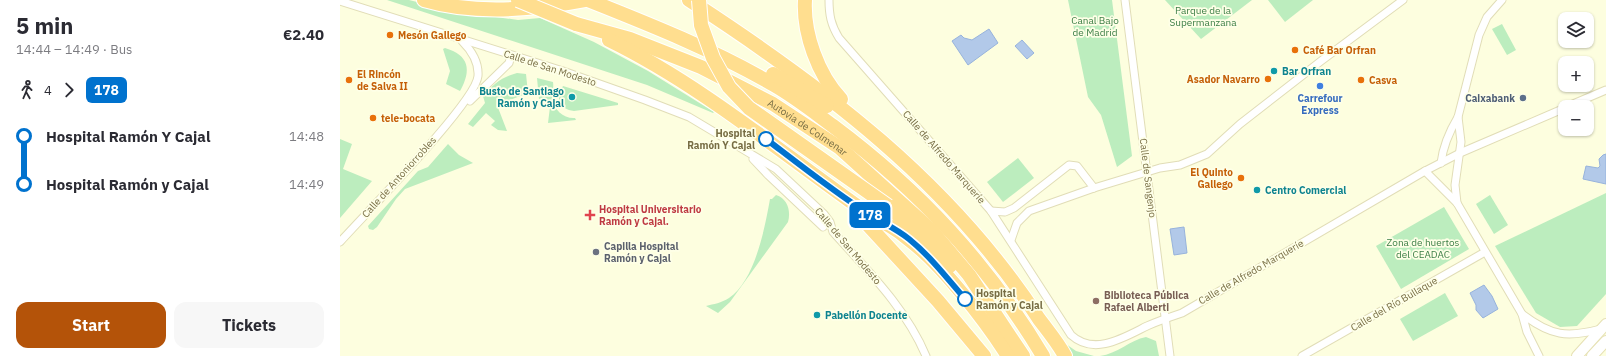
<!DOCTYPE html>
<meta charset="utf-8">
<style>
body{margin:0;font-family:"IBM Plex Sans",sans-serif;background:#f7f7f7;color:#2b2b33;height:100vh;display:flex;flex-direction:column;font-size:15px;white-space:nowrap}
*{box-sizing:border-box;margin:0}
p{font-size:13px;color:#7c7c81}
.icon{flex:none;width:22px;height:22px;fill:none;stroke:currentColor;stroke-width:2;stroke-linecap:round;stroke-linejoin:round}
.map{position:relative;flex:1;overflow:hidden}
.sheet{display:flex;flex-direction:column;background:#fff;width:340px}
.sheet>*{flex:none}
.badge{padding:0 8px;border-radius:6px;font-size:14px;line-height:26px}
.buttons{position:absolute;left:1218px;top:12px;display:grid;gap:8px}
.buttons a{display:grid;place-items:center;width:36px;height:36px;border-radius:8px;background:#fff;box-shadow:0 1px 3px #0004;font-size:20px}
.map>.badge{position:absolute;translate:-50% -50%;box-shadow:0 0 0 2px #fff}
.legs{display:flex;align-items:center;gap:6px;height:44px;padding:0 16px;font-size:13px}
.legs p{margin-inline-start:auto}
.summary{display:flex;align-items:center;justify-content:space-between;height:68px;padding:0 16px}
h1{font-size:22px;font-weight:800;line-height:30px}
.primary-button{display:flex;gap:8px;margin-top:auto;padding:8px 16px}
.primary-button a{flex:1;height:46px;border-radius:12px;background:#b45309;color:#fff;font-size:16px;font-weight:800;line-height:46px;text-align:center}
.primary-button a+a{background:#f7f7f7;color:#2b2b33}
ul{padding:0 16px;list-style:none}
li{display:flex;align-items:center;gap:14px;height:48px;font-size:15px}
li i{display:grid;place-items:center;width:6px;height:100%;margin:0 5px;background:currentColor}
li i::after{content:'';width:10px;height:10px;margin:-5px;border:3px solid;border-radius:50%;background:#fff}
li p{margin-inline-start:auto}
li:first-child i{background:linear-gradient(#0000 50%,currentColor 0)}
li:last-child i{background:linear-gradient(currentColor 50%,#0000 0)}
main{display:flex;flex:1;min-height:0}
.map>svg:first-child{display:block}
.green{fill:#bcedbe}
.water{fill:#b2c9e9;stroke:#97b3dc}
.lines{fill:none;stroke-linecap:round;stroke-linejoin:round}
.street-casing{stroke:#e1ddb7;stroke-width:9}
.secondary-casing{stroke:#e6e1b4;stroke-width:12}
.highway-casing{stroke:#fff;stroke-width:16}
.street{stroke:#fff;stroke-width:7}
.secondary{stroke:#fff;stroke-width:10}
.highway{stroke:#ffde8f;stroke-width:14}
.highway-bridge-casing{stroke:#fff;stroke-width:16;stroke-linecap:butt}
.highway-bridge{stroke:#ffde8f;stroke-width:14}
.line-1-casing{stroke:#fff;stroke-width:9}
.line-1{stroke:#0072ce;stroke-width:6}
.food-dot{fill:#e8710a;stroke:#feffe7;stroke-width:1.5}
.culture-dot{fill:#0f9aa8;stroke:#feffe7;stroke-width:1.5}
.shop-dot{fill:#3f7fe0;stroke:#feffe7;stroke-width:1.5}
.service-dot{fill:#5c6f8a;stroke:#feffe7;stroke-width:1.5}
.stop-1-dot{fill:#fff;stroke:#0072ce;stroke-width:2}
.health-dot{fill:#e0444e;stroke:#feffe7;stroke-width:1.5}
.worship-dot{fill:#6b7280;stroke:#feffe7;stroke-width:1.5}
.education-dot{fill:#8d6e63;stroke:#feffe7;stroke-width:1.5}
.labels{text-anchor:middle;dominant-baseline:central;stroke-width:3.5;stroke-linejoin:round;paint-order:stroke}
.park-label{font-size:10px;fill:#3b7e45;stroke:#feffe7}
.food-label{font-size:10px;font-weight:bold;fill:#c56008;stroke:#feffe7;text-anchor:start}
.street-label{font-size:10px;fill:#776d44;stroke:#feffe7}
.culture-label{font-size:10px;font-weight:bold;fill:#0d838f;stroke:#feffe7;text-anchor:start}
.shop-label{font-size:10px;font-weight:bold;fill:#366cbe;stroke:#feffe7}
.service-label{font-size:10px;font-weight:bold;fill:#4e5e75;stroke:#feffe7;text-anchor:end}
.stop-label{font-size:10px;font-weight:bold;fill:#776d44;stroke:#feffe7;text-anchor:end}
.health-label{font-size:10px;font-weight:bold;fill:#be3a42;stroke:#feffe7;text-anchor:start}
.worship-label{font-size:10px;font-weight:bold;fill:#5b616d;stroke:#feffe7;text-anchor:start}
.education-label{font-size:10px;font-weight:bold;fill:#785e54;stroke:#feffe7;text-anchor:start}
</style>
<main>
<section class="sheet">
<div class="summary"><div><h1>5 min</h1><p>14:44 – 14:49 · Bus</p></div><b>€2.40</b></div>
<div class="legs"><svg class="icon" aria-label="walk" viewBox="0 0 24 24"><circle cx="13" cy="4" r="2"/><path d="M13 8l-2 6 4 7M11 14l-3 7M7 12l3-4h3l4 4"/></svg>4<svg class="icon" aria-label="forward" viewBox="0 0 24 24"><path d="M9 5l7 7-7 7"/></svg><b class="badge" style="background:#0072ce;color:#fff">178</b></div>
<ul>
<li><i style="color:#0072ce"></i><b>Hospital Ramón Y Cajal</b><p>14:48</p></li>
<li><i style="color:#0072ce"></i><b>Hospital Ramón y Cajal</b><p>14:49</p></li>
</ul>
<div class="primary-button"><a>Start</a><a>Tickets</a></div>
</section>
<div class="map">
<svg width="1266" height="356" viewBox="0 0 1266 356">
<rect width="100%" height="100%" fill="#fdfedf"/>
<g class="green">
<polygon points="47,0 69,0 113,11 178,20 200,18 254,42 308,71 374,112 373,113 307,85"/>
<polygon points="728,0 772,0 792,156 777,167 761,115 748,97"/>
<polygon points="825,0 912,0 861,39"/>
<polygon points="928,0 973,0 945,22"/>
<polygon points="1162,24 1176,50 1167,55 1152,29"/>
<path d="M105,48c24,7 27,22 15,43l-14,-7 4,-13 -7,-22z"/>
<path d="M177,73l9,1 2,19 -31,12 10,26 -9,-1 -7,-5 4,-4 -9,-8 -13,14 -5,-3 17,-21 -2,-7c10,-12 19,-19 34,-23z"/>
<path d="M197,78l16,4c1,6 -1,11 -1,17 2,11 12,20 23,19l1,2 -28,3 2,-16 -6,-9 -5,1z"/>
<path d="M223,86l55,17v2l-44,6c-15,-2 -19,-12 -11,-25z"/>
<polygon points="0,139 12,144 3,169 32,181 0,218"/>
<polygon points="108,144 119,155 133,163 65,189 56,199 37,227 33,230 29,229 28,226 78,171 88,167"/>
<polygon points="678,158 694,178 663,202 647,182"/>
<polygon points="1266,193 1266,294 1237,326 1220,327 1196,313 1155,246"/>
<path d="M436,195c12,4 15,16 12,27l-58,80 -12,11 -12,-7c8,-2 15,-3 23,-8 26,-17 36,-71 41,-99h2z"/>
<polygon points="1150,195 1168,225 1154,234 1136,204"/>
<polygon points="1104,207 1129,249 1061,289 1036,246"/>
<polygon points="1105,293 1118,316 1073,341 1060,319"/>
<path d="M806,337l10,4 3,15h-59c17,-2 30,-16 46,-19z"/>
<polygon points="726,344 736,351 754,356 733,356"/>
</g>
<g class="water">
<polygon points="649,29 658,43 628,65 612,41 621,35 624,38 632,40"/>
<polygon points="682,40 694,53 687,59 675,46"/>
<polygon points="1266,154 1266,184 1243,179 1246,166 1258,168 1260,166 1259,159 1263,155"/>
<polygon points="844,227 847,253 834,255 830,229"/>
<polygon points="1144,285 1152,296 1158,309 1143,318 1136,310 1136,305 1130,293"/>
</g>
<g class="lines">
<g class="street-casing">
<g id="street">
<path d="M489,0c0,15 2,25 10,38l152,173 80,124c23,21 52,3 76,-9 11,-5 23,-9 35,-13l243,-142 35,-18 105,-45"/>
<polyline points="785,0 830,356"/>
<path d="M0,1l223,70 82,29 44,17 87,52 48,45 6,8 3,10c34,38 73,76 93,124"/>
<polyline points="130,101 169,63 171,56"/>
<polyline points="1226,107 1266,90"/>
<polyline points="413,159 428,175 483,227"/>
<path d="M1101,163c2,-17 8,-31 17,-46l21,-82 8,-18 15,-17"/>
<polyline points="1085,171 1117,203 1182,314 1187,332 1199,356"/>
<polyline points="1117,203 1115,185 1121,142 1118,117"/>
<polyline points="651,211 665,212 674,208 729,165 737,166 754,188"/>
<polyline points="671,240 677,223 689,211 754,188 820,168 840,165 867,154 900,124 981,61 1063,0"/>
<path d="M0,242c24,-27 136,-140 138,-166 1,-14 -7,-26 -16,-35"/>
<path d="M1182,314c29,22 45,24 79,15"/>
<polyline points="962,356 1145,252"/>
</g>
</g>
<g class="secondary-casing">
<g id="secondary">
<polyline points="1237,356 1266,324"/>
<polyline points="1252,356 1266,341"/>
</g>
</g>
<g class="highway-casing">
<g id="highway">
<path d="M84,0c51,15 110,10 162,0"/>
<path d="M248,0c63,25 126,50 186,85 21,12 40,27 59,41 87,65 154,137 210,230"/>
<path d="M349,0c134,87 262,183 350,319 9,12 19,24 26,37"/>
<path d="M465,0c-2,33 13,75 36,99"/>
<path id="s1" d="M236,24l54,15 71,28 72,37 67,44 92,83 37,44 54,81"/>
<path d="M269,40c94,46 176,116 262,176 13,6 25,13 36,22 34,25 78,82 101,118"/>
<polyline points="433,74 487,106"/>
<polyline points="548,206 583,237 610,266"/>
<polyline points="517,213 598,301 644,356"/>
</g>
</g>
<use href="#street" class="street"/>
<use href="#secondary" class="secondary"/>
<use href="#highway" class="highway"/>
<g class="highway-bridge-casing">
<g id="highway-bridge">
<polyline points="178,0 236,24"/>
<polyline points="359,0 361,25 373,58 389,87 409,108 548,206"/>
</g>
</g>
<use href="#highway-bridge" class="highway-bridge"/>
</g>
<g class="lines">
<g class="line-1-casing">
<path id="line-1" d="M426,139c34,26 68,53 104,76 13,8 27,14 39,24 21,17 38,39 56,60"/>
</g>
<use href="#line-1" class="line-1"/>
</g>
<g class="food-dot">
<circle cx="50" cy="35" r="4"/>
<circle cx="955" cy="50" r="4"/>
<circle cx="928" cy="79" r="4"/>
<circle cx="9" cy="80" r="4"/>
<circle cx="1021" cy="80" r="4"/>
<circle cx="33" cy="118" r="4"/>
<circle cx="901" cy="178" r="4"/>
</g>
<g class="culture-dot">
<circle cx="934" cy="71" r="4"/>
<circle cx="232" cy="97" r="4"/>
<circle cx="917" cy="190" r="4"/>
<circle cx="477" cy="315" r="4"/>
</g>
<circle class="shop-dot" cx="980" cy="86" r="4"/>
<circle class="service-dot" cx="1183" cy="98" r="4"/>
<g class="stop-1-dot">
<circle cx="426" cy="139" r="7"/>
<circle cx="625" cy="299" r="7"/>
</g>
<path class="health-dot" d="M248 209h4v4h4v4h-4v4h-4v-4h-4v-4h4z"/>
<circle class="worship-dot" cx="256" cy="252" r="4"/>
<circle class="education-dot" cx="756" cy="301" r="4"/>
<g class="labels">
<g class="park-label">
<text x="863" y="10">Parque de la<tspan x="863" dy="12">Supermanzana</tspan></text>
<text x="755" y="20">Canal Bajo<tspan x="755" dy="12">de Madrid</tspan></text>
<text x="1083" y="242">Zona de huertos<tspan x="1083" dy="12">del CEADAC</tspan></text>
</g>
<g class="food-label">
<text x="58" y="35">Mesón Gallego</text>
<text x="963" y="50">Café Bar Orfran</text>
<text x="17" y="74">El Rincón<tspan x="17" dy="12">de Salva II</tspan></text>
<text x="920" y="79" text-anchor="end">Asador Navarro</text>
<text x="1029" y="80">Casva</text>
<text x="41" y="118">tele-bocata</text>
<text x="893" y="172" text-anchor="end">El Quinto<tspan x="893" dy="12">Gallego</tspan></text>
</g>
<g class="street-label">
<text transform="translate(210 68) rotate(18)">Calle de San Modesto</text>
<text stroke="none"><textPath href="#s1" startOffset="255">Autovía de Colmenar</textPath></text>
<text transform="translate(604 157) rotate(49)">Calle de Alfredo Marqueríe</text>
<text transform="translate(59 177) rotate(-48)">Calle de Antoniorrobles</text>
<text transform="translate(808 178) rotate(83)">Calle de Sangenjo</text>
<text transform="translate(508 246) rotate(50)">Calle de San Modesto</text>
<text transform="translate(911 272) rotate(-30)">Calle de Alfredo Marqueríe</text>
<text transform="translate(1054 304) rotate(-30)">Calle del Río Bullaque</text>
</g>
<g class="culture-label">
<text x="942" y="71">Bar Orfran</text>
<text x="224" y="91" text-anchor="end">Busto de Santiago<tspan x="224" dy="12">Ramón y Cajal</tspan></text>
<text x="925" y="190">Centro Comercial</text>
<text x="485" y="315">Pabellón Docente</text>
</g>
<g class="shop-label">
<text x="980" y="98">Carrefour<tspan x="980" dy="12">Express</tspan></text>
</g>
<g class="service-label">
<text x="1175" y="98">Caixabank</text>
</g>
<g class="stop-label">
<text x="415" y="133">Hospital<tspan x="415" dy="12">Ramón Y Cajal</tspan></text>
<text x="636" y="293" text-anchor="start">Hospital<tspan x="636" dy="12">Ramón y Cajal</tspan></text>
</g>
<g class="health-label">
<text x="259" y="209">Hospital Universitario<tspan x="259" dy="12">Ramón y Cajal.</tspan></text>
</g>
<g class="worship-label">
<text x="264" y="246">Capilla Hospital<tspan x="264" dy="12">Ramón y Cajal</tspan></text>
</g>
<g class="education-label">
<text x="764" y="295">Biblioteca Pública<tspan x="764" dy="12">Rafael Alberti</tspan></text>
</g>
</g>
</svg>
<div class="buttons">
<a><svg class="icon" aria-label="layers" viewBox="0 0 24 24"><path d="M12 4l9 5-9 5-9-5zM3 14l9 5 9-5"/></svg></a>
<a>+</a>
<a>−</a>
</div>
<b class="badge" style="left:530px;top:215px;background:#0072ce;color:#fff">178</b>
</div>
</main>
